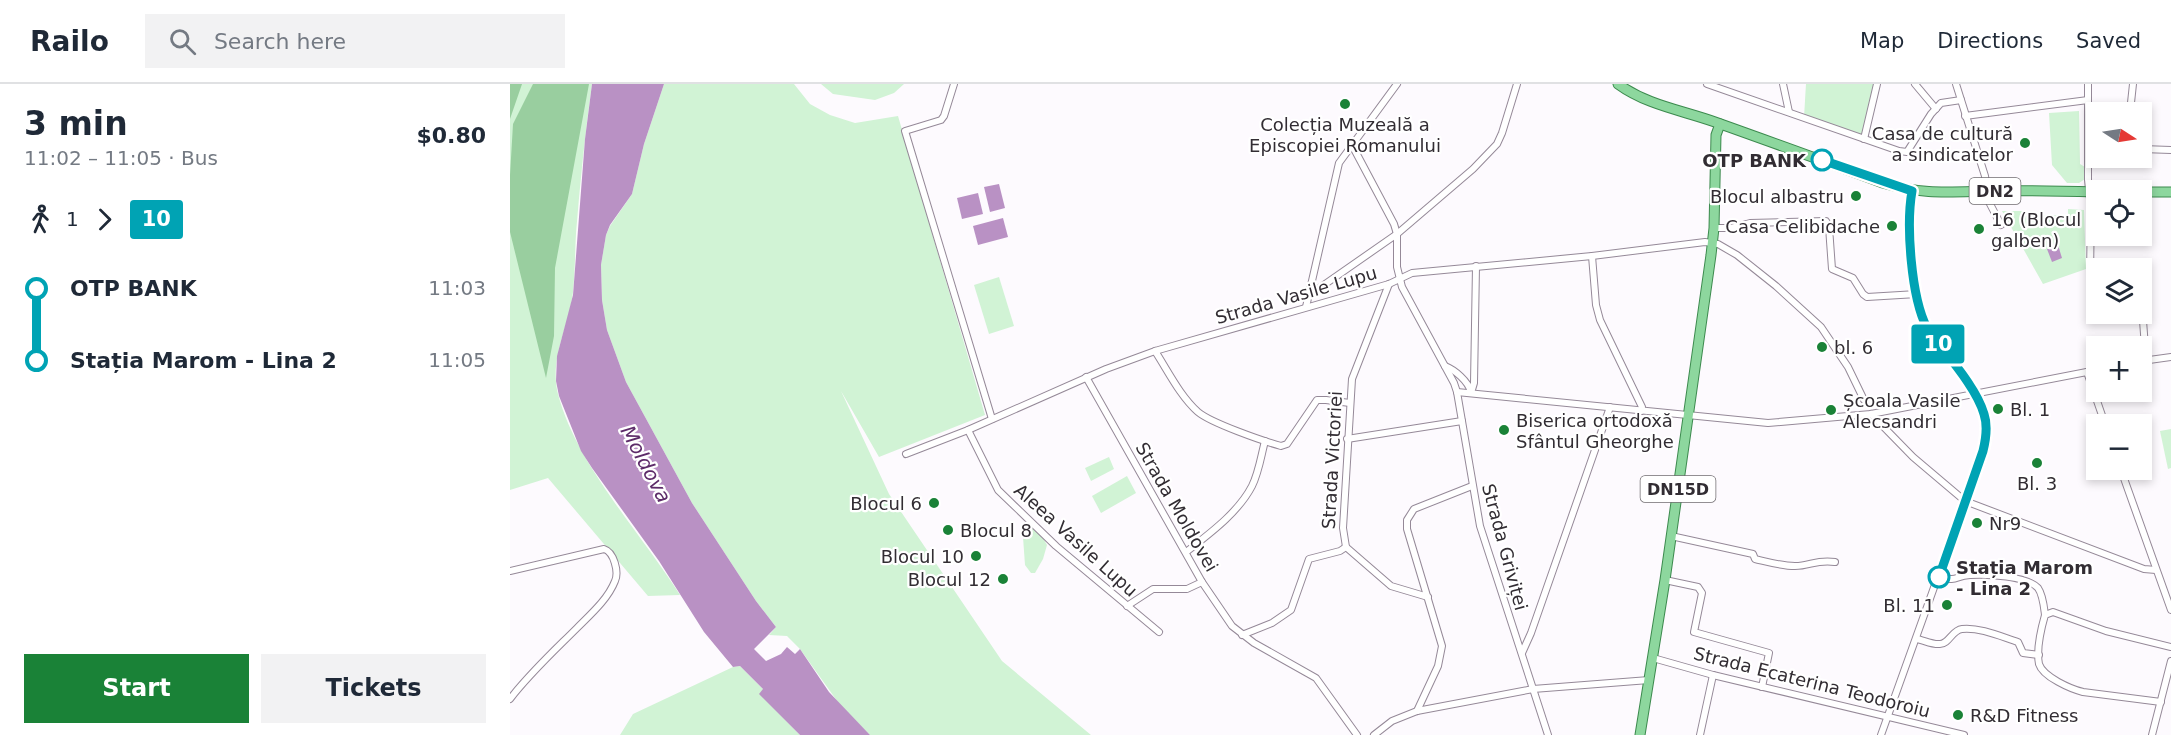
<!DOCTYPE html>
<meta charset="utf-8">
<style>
body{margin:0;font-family:"DejaVu Sans",sans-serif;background:#f2f2f3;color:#1f2937;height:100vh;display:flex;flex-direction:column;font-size:22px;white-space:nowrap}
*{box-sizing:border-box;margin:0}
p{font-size:20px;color:#747a83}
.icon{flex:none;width:33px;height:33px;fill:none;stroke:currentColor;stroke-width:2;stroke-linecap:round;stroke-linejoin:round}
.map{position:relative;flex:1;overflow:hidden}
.drawer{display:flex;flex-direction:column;background:#fff;width:510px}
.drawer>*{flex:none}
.badge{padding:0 12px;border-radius:4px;font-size:21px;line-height:39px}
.needle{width:39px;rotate:102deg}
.controls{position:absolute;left:1576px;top:18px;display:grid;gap:12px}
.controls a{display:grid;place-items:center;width:66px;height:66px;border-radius:0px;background:#fff;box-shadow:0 3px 9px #0003;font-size:30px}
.map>.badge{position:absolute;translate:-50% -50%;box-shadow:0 0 0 3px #fff}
.legs{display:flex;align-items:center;gap:9px;height:66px;padding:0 24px;font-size:20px}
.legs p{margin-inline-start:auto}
.overview{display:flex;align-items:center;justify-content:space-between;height:102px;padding:0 24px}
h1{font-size:33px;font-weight:800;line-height:45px}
.action{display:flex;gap:12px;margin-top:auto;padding:12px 24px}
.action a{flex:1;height:69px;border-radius:0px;background:#1a8237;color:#fff;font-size:24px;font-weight:800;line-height:69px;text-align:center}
.action a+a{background:#f2f2f3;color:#1f2937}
ul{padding:0 24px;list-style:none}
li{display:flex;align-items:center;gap:21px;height:72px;font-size:22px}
li i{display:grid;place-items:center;width:9px;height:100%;margin:0 8px;background:currentColor}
li i::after{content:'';width:15px;height:15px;margin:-8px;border:4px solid;border-radius:50%;background:#fff}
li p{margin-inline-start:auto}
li:first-child i{background:linear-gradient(#0000 50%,currentColor 0)}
li:last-child i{background:linear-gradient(currentColor 50%,#0000 0)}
header{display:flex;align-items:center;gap:36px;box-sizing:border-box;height:84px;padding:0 30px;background:#fff;border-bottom:2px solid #e0e1e3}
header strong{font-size:28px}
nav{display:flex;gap:33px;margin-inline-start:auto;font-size:21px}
.search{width:420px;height:54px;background:#f2f2f3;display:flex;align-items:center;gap:15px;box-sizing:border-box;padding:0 21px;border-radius:0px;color:#747a83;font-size:22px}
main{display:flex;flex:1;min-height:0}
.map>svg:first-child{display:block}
.green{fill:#d1f3d5}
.forest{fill:#99ce9f}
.water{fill:#b991c4}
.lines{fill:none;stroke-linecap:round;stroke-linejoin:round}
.minor-casing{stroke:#958998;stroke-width:8}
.primary-casing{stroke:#3c8a4e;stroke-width:11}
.minor{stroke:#fff;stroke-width:6}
.primary{stroke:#8dd79e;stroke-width:9}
.line-1-casing{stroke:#fff;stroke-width:14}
.line-1{stroke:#00a3b4;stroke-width:9}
.poi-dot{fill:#1a8237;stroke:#fff;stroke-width:2}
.stop-1-dot{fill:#fff;stroke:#00a3b4;stroke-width:3}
.labels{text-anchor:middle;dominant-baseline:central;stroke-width:4.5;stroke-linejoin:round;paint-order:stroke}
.shield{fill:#fff;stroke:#706c70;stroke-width:1.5}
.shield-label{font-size:16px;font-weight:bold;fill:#322d33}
.poi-label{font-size:18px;fill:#322d33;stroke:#fff;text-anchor:start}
.stop-label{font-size:18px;font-weight:bold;fill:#322d33;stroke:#fff;text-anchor:end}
.street-label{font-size:18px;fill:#322d33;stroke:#fff}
.water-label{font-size:20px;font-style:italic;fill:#5d2b69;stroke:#fff}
</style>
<header>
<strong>Railo</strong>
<div class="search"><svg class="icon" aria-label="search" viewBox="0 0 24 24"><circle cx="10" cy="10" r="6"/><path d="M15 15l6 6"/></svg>Search here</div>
<nav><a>Map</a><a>Directions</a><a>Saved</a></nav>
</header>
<main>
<section class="drawer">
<div class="overview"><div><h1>3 min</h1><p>11:02 – 11:05 · Bus</p></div><b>$0.80</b></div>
<div class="legs"><svg class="icon" aria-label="walk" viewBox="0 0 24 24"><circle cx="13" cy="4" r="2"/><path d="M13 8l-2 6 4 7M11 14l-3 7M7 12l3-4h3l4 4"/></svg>1<svg class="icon" aria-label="forward" viewBox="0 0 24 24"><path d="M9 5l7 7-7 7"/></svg><b class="badge" style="background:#00a3b4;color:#fff">10</b></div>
<ul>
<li><i style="color:#00a3b4"></i><b>OTP BANK</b><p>11:03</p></li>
<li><i style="color:#00a3b4"></i><b>Stația Marom - Lina 2</b><p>11:05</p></li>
</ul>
<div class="action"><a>Start</a><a>Tickets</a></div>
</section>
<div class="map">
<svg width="1661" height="651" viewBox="0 0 1661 651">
<rect width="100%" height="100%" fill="#fdfafe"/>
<g class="green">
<path d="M0,0h82c-7,50 -12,99 -16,149 -1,20 -1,39 -3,59 -4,35 -24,66 -15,102 18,70 83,139 122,201l-32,1 -100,-118 -38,12z"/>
<polygon points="154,0 284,0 300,20 320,31 345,39 388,32 475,331 369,373 331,307 379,410 492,577 581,651 360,651 330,621 290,565 277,552 259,551 266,543 246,517 182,419 116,298 97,246 92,216 91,181 96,151 100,142 122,110 134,60"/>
<polygon points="311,0 394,0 384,9 365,16 323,10"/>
<polygon points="1296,0 1367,0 1354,55 1294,33"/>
<polygon points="1569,27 1570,80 1575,83 1575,95 1569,99 1557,99 1542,81 1539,29"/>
<polygon points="1558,125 1574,126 1576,185 1533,200 1492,127 1512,127 1512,132 1558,131"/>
<polygon points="489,193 504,242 479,250 464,201"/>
<polygon points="1661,345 1661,384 1658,385 1650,347"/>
<polygon points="599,373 604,385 581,397 575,384"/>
<polygon points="617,392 626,409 591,429 582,412"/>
<polygon points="522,441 530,449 537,461 533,475 525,489 521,489 515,481 513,453"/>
<polygon points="230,582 254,606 250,610 290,651 110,651 123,630 223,583"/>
</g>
<g class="forest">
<polygon points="0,0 12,0 0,35"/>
<polygon points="23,0 79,0 45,184 44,252 36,294 0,148 0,91 3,40"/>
</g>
<g class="water">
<polygon points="82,0 154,0 134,60 122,110 100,141 96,151 91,181 92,216 97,246 116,298 182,419 246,517 266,543 244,565 256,577 271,570 277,563 285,570 290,565 319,608 360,651 290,651 249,610 253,605 230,582 223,583 194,548 149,477 82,384 71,367 49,312 46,297 47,272 63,211 75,55"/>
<polygon points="489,100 495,124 480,128 474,103"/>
<polygon points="468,109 473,130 452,135 447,114"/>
<polygon points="493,134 498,153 468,161 463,142"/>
<polygon points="1548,161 1552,174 1542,178 1537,165"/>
</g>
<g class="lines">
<g class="minor-casing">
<g id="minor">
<polyline points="444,0 434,32 431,36 395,47 482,335"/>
<polyline points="1197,0 1389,67 1397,68 1421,30 1431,19 1451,16"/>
<polyline points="1273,0 1279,28"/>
<polyline points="1405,0 1426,25"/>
<polyline points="1446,0 1475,92 1479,118 1491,141"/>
<polyline points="1578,0 1578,96 1581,124 1580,191 1582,196 1587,198"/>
<polyline points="1620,28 1623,0"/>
<polyline points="1455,32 1578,16"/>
<polyline points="1354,55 1367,0"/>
<polyline points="842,61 884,140 887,150 887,183 892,203 944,299 947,308 970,442 1038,651"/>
<polyline points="1632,65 1661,66"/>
<polyline points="1204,144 1221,144 1240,139 1316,137 1319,143 1322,185 1343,194 1353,210 1357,213 1407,210"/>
<polyline points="1082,172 1086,221 1090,236 1132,323 1131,327"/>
<polyline points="879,200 842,295 833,444 836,463 881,502 918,513"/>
<polyline points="798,212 887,150 963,85 987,60 992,49 1007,0"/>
<polyline points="796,223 829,79 887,0"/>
<polyline points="1632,223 1636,277"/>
<path d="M645,267c13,20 25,45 43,61 13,11 65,29 83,34l6,-2 30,-44h9l24,3"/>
<polyline points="1632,277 1661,273"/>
<path d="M935,282c10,4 23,15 26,26"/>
<polyline points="1577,288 1595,340"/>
<polyline points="576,293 692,498 722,542 744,559 806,594 847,651"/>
<polyline points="947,308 1258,339 1361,330 1587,286"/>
<polyline points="961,309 964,299 966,182"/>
<polyline points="1361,330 1403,373 1455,417 1634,485 1646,486"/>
<polyline points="458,346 488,406 546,462 649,548"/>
<polyline points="837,355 952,337"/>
<polyline points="396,370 458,346 596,285 645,267 879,200 902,189 1082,172 1195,158 1208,160 1227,171 1266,202 1311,243 1338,283 1354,316"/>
<polyline points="1611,386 1661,526"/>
<path d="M1161,452l82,18 2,5c13,3 27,7 40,7 15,0 22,-7 40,-4"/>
<path d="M676,468c23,-18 52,-39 66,-66 7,-14 9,-30 13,-45"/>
<path d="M0,487l94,-22c10,3 15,23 11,32 -7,18 -24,33 -38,47 -23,23 -47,45 -67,71"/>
<path d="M1429,493c20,5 15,-1 31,-2 17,-1 57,1 68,13 5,7 6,19 7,27"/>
<polyline points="1155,496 1188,503 1192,509 1184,548 1259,569 1252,603"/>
<polyline points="617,522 643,505 677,505 692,498"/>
<polyline points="732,551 762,539 781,526 799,475 830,467 836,463"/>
<path d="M1407,555c6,1 16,6 23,5 9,0 12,-14 22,-15 18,-2 40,8 56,13l5,11 16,2"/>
<polyline points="1012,569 1021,549 1100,323"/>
<polyline points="1143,574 1203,591 1454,651"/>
<path d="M1651,618l-78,-10c-12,-3 -40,-15 -44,-28 -3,-15 2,-35 6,-49l8,-3 53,19 65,16"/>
<polyline points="907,627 928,582 932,562 897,445 897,436 904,425 962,402"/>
<polyline points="864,651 882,637 907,627 1023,605 1139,596"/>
<polyline points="1190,651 1203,591"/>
<path d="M1371,651l102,-284c3,-12 5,-25 1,-37 -7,-28 -40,-62 -57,-86 -16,-31 -21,-103 -15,-137"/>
<polyline points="1642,651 1661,577"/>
</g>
</g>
<g class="primary-casing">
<g id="primary">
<path d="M1108,0c29,21 63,26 97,38 56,20 112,40 168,61 40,12 65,9 106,8 36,-1 72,0 108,1"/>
<polyline points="1632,108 1661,108"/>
<polyline points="1130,651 1155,496 1201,171 1204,144 1206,51 1210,40"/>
</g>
</g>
<use href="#minor" class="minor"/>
<use href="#primary" class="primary"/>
</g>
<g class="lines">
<g class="line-1-casing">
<path id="line-1" d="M1312,76l90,31c-6,34 -1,106 15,137 17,24 49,58 57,86 4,12 2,25 -1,37l-44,126"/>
</g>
<use href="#line-1" class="line-1"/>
</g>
<g class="poi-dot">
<circle cx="835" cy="20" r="6"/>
<circle cx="1515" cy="59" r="6"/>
<circle cx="1346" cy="112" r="6"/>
<circle cx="1382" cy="142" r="6"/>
<circle cx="1469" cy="145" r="6"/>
<circle cx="1312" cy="263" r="6"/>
<circle cx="1488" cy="325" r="6"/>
<circle cx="1321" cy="326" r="6"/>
<circle cx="994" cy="346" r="6"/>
<circle cx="1527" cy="379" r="6"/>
<circle cx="424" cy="419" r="6"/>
<circle cx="1467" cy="439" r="6"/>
<circle cx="438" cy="446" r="6"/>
<circle cx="466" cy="472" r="6"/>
<circle cx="493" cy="495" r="6"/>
<circle cx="1437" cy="521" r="6"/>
<circle cx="1448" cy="631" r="6"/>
</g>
<g class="stop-1-dot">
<circle cx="1312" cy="76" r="10"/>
<circle cx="1429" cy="493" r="10"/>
</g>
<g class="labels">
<g class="shield">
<rect x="1459.5" y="94" width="51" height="26" rx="4.5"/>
<rect x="1130.5" y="392" width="75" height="26" rx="4.5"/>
</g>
<g class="shield-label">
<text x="1485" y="107">DN2</text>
<text x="1168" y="405">DN15D</text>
</g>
<g class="poi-label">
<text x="835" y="40" text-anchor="middle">Colecția Muzeală a<tspan x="835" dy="21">Episcopiei Romanului</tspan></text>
<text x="1503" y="49" text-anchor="end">Casa de cultură<tspan x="1503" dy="21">a sindicatelor</tspan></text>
<text x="1334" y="112" text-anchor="end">Blocul albastru</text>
<text x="1481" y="135">16 (Blocul<tspan x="1481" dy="21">galben)</tspan></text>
<text x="1370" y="142" text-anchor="end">Casa Celibidache</text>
<text x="1324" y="263">bl. 6</text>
<text x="1333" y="316">Școala Vasile<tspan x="1333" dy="21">Alecsandri</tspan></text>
<text x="1500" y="325">Bl. 1</text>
<text x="1006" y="336">Biserica ortodoxă<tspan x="1006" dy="21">Sfântul Gheorghe</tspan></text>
<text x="1527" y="399" text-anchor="middle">Bl. 3</text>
<text x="412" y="419" text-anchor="end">Blocul 6</text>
<text x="1479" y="439">Nr9</text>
<text x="450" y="446">Blocul 8</text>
<text x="454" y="472" text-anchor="end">Blocul 10</text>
<text x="481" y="495" text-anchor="end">Blocul 12</text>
<text x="1425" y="521" text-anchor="end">Bl. 11</text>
<text x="1460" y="631">R&amp;D Fitness</text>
</g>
<g class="stop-label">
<text x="1296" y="76">OTP BANK</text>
<text x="1446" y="483" text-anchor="start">Stația Marom<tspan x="1446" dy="21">- Lina 2</tspan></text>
</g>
<g class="street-label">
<text transform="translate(786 211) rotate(-16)">Strada Vasile Lupu</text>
<text transform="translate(822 376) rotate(-87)">Strada Victoriei</text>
<text transform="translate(667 423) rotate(60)">Strada Moldovei</text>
<text transform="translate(566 456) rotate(42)">Aleea Vasile Lupu</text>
<text transform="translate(995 463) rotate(75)">Strada Griviței</text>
<text transform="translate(1302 598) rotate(14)">Strada Ecaterina Teodoroiu</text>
</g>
<g class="water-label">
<text transform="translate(136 380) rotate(62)">Moldova</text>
</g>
</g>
</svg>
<div class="controls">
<a><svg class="needle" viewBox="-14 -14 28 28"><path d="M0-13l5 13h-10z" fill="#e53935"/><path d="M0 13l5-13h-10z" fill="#747a83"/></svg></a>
<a><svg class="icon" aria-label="locate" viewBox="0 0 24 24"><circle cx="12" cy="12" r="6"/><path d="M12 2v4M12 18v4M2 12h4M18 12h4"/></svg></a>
<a><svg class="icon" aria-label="layers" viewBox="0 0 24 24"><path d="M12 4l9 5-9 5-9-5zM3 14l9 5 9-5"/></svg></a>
<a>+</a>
<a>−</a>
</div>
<b class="badge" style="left:1428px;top:260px;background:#00a3b4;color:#fff">10</b>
</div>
</main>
